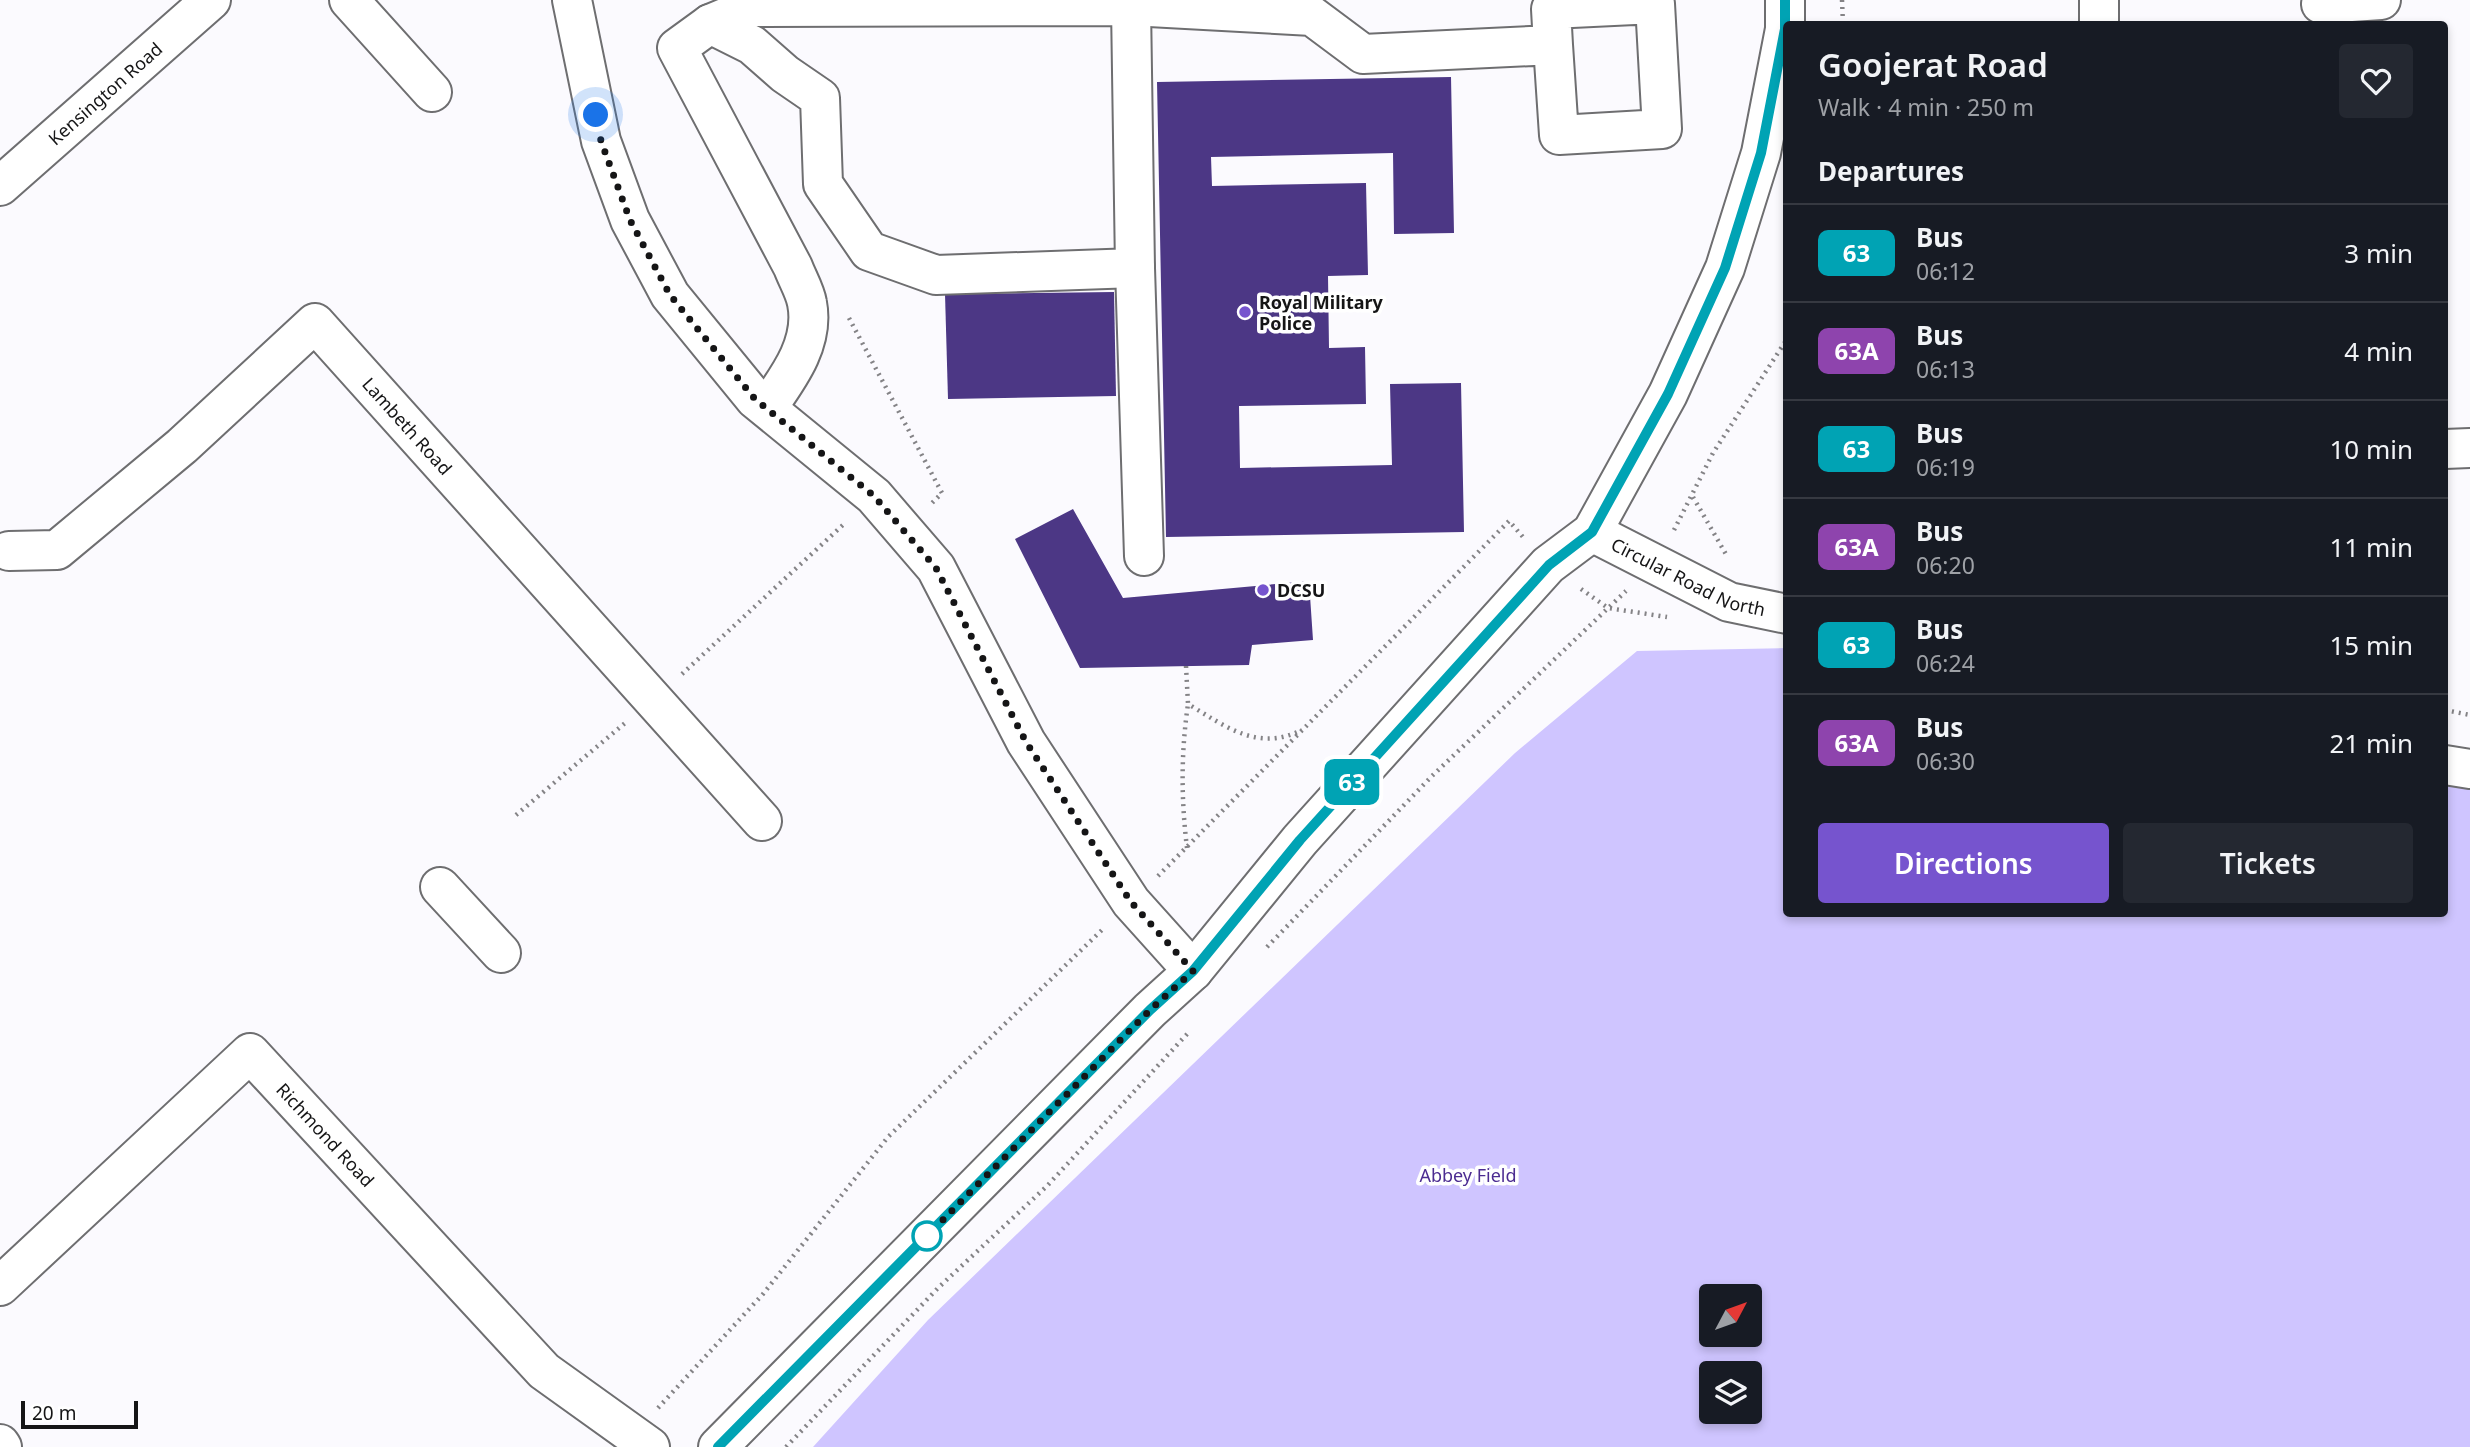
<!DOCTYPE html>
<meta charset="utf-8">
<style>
body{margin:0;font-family:"Noto Sans",sans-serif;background:#242831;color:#f1f3f6;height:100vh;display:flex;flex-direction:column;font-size:26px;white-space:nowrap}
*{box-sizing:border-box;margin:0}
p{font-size:23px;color:#9ea1a6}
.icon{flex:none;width:38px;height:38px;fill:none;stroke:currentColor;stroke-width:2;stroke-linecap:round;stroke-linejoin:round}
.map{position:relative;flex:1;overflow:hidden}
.drawer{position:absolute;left:1783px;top:21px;width:665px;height:896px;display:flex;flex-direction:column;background:#171b24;border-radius:7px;box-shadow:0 4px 10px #0003}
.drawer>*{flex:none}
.badge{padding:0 14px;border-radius:10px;font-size:24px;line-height:46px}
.needle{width:46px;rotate:49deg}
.buttons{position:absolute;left:1699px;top:1284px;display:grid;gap:14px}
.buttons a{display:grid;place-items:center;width:63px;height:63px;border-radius:7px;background:#171b24;box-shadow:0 4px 10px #0003;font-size:35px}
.scale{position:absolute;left:21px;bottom:18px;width:117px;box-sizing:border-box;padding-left:7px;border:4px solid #151516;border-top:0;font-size:19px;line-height:24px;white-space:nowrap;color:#151516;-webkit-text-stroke:5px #fff;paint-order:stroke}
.you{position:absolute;width:35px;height:35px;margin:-18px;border:5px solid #fff;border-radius:50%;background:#1a73e8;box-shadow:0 0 0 10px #1a73e833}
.map>.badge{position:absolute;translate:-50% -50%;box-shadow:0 0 0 4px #fff}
h2{padding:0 35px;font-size:26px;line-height:63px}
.round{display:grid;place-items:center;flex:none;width:74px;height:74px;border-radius:7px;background:#242831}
.head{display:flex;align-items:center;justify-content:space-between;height:119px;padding:0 35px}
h1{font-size:33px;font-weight:600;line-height:52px}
.action{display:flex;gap:14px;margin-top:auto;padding:14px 35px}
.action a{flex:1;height:80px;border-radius:7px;background:#7654ce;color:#fff;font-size:28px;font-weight:600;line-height:80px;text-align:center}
.action a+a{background:#242831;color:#f1f3f6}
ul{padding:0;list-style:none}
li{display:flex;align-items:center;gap:21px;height:98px;padding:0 35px;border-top:2px solid #363941}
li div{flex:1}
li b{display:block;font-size:26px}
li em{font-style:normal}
li .badge{min-width:77px;font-weight:700;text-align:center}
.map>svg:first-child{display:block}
.green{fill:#cfc5ff;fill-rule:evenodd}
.building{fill:#4c3785}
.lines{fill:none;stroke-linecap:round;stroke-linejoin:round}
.minor-casing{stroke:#6e6e70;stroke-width:42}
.path{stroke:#848386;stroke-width:4.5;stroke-dasharray:2 5;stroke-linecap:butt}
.minor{stroke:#fff;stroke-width:38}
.line-casing{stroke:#fff;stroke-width:16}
.line{stroke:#00a3b4;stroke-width:10}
.walk{stroke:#151516;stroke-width:7;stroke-dasharray:0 12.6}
.poi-dot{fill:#7654ce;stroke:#fff;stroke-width:2.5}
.stop-dot{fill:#fff;stroke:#00a3b4;stroke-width:3.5}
.labels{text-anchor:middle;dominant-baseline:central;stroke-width:7;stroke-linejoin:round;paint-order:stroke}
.street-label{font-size:18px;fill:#151516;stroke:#fff}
.poi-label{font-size:18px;font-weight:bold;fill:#151516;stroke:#fff;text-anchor:start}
.park-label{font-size:18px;fill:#4c2c91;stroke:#fff}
</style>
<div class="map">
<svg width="2470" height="1447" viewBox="0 0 2470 1447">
<rect width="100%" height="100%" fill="#fbfafe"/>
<path class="green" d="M1787,648v266h658v-149l25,4v678h-1657l115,-127 587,-567 122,-102zM1712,1297h38v38h-38zM1712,1374h38v38h-38z"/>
<g class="building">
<polygon points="1451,77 1454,233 1394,234 1393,153 1211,157 1212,186 1366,183 1368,275 1328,276 1329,348 1365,347 1366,404 1239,406 1240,468 1392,465 1390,384 1461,383 1464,532 1166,537 1157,82"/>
<polygon points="1114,292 1116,396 948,399 945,294"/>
<polygon points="1073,509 1123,598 1309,581 1313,640 1252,645 1249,665 1080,668 1015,539"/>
</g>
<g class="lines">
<g class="minor-casing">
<g id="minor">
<polyline points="349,0 432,92"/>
<polyline points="572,0 601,141 630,220 670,295 755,399 874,496 936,568 1026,742 1131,902 1193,971"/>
<polyline points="2099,0 2099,24"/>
<polyline points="2321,4 2381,0"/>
<polyline points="710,24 752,45 785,74 820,98 823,184 869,251 936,275 1135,268 1131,6"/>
<path id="s1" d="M0,186l211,-186"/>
<polyline points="1135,268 1144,556"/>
<path d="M767,408c21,-30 48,-65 40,-105 -2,-12 -10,-25 -14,-36l-116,-219 33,-24 41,-17 380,-1 181,10 51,38 190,-9 -2,-36 104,-5 7,125 -103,6 -6,-90"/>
<polyline points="2445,449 2470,448"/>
<path id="s2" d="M1592,532l137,70 58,12"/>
<path id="s3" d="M9,551l48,-1 125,-104 133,-123 447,498"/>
<polyline points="2445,765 2470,769"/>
<polyline points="440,887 501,953"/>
<path id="s4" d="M0,1286l250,-233 294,318 106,76"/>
<polyline points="0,1444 2,1447"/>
<polyline points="718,1447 1150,1010 1193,971 1300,840 1548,565 1592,532 1668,394 1725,268 1761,153 1785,29 1785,0"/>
</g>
</g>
<g class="path">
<polyline points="1842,0 1843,24"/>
<polyline points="849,318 942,493 930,505"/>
<polyline points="1693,497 1727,556"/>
<polyline points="1674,530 1713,453 1787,339"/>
<polyline points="1581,589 1608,608 1667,617"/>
<path d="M1186,666l2,38c39,23 69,48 114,26"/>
<polyline points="682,674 845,523"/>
<polyline points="2445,710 2470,715"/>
<polyline points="516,815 625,723"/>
<path d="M1187,848c-6,-50 -6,-95 1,-144"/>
<polyline points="1158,876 1509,521 1523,537"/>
<polyline points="1267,947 1432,776 1626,591"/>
<polyline points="658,1408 763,1294 888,1137 1104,928"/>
<polyline points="786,1447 938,1288 1047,1186 1188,1033"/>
</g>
<use href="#minor" class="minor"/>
</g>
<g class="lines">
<g class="line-casing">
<polyline id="line" points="718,1447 1150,1010 1193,971 1300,840 1531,585 1549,565 1592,532 1668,394 1725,268 1761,153 1785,29 1785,0"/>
</g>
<use href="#line" class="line"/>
<polyline class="walk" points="596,115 601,141 630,220 670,295 755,399 874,496 936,568 1026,742 1131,902 1193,971 1150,1010 922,1241 927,1236"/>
</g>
<g class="poi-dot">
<circle cx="1245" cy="312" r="7"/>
<circle cx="1263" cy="590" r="7"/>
</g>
<circle class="stop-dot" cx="927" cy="1236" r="14"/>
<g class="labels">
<g class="street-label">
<text stroke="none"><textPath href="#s1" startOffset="140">Kensington Road</textPath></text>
<text stroke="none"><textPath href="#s3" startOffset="530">Lambeth Road</textPath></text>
<text stroke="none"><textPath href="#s2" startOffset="107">Circular Road North</textPath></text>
<text stroke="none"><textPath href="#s4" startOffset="453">Richmond Road</textPath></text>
</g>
<g class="poi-label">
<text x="1259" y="302">Royal Military<tspan x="1259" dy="21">Police</tspan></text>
<text x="1277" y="590">DCSU</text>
</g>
<g class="park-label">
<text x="1468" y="1175">Abbey Field</text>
</g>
</g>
</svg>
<div class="buttons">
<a><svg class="needle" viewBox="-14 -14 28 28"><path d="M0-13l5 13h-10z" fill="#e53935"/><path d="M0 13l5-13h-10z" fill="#9ea1a6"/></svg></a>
<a><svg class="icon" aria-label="layers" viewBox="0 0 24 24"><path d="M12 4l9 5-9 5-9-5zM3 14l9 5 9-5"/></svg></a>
</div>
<div class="scale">20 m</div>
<div class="you" style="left:596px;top:115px"></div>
<b class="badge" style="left:1352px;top:782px;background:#00a3b4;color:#fff">63</b>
<section class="drawer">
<div class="head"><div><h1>Goojerat Road</h1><p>Walk · 4 min · 250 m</p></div><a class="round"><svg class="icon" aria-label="heart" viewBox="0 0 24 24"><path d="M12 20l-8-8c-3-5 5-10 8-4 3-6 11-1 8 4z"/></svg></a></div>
<h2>Departures</h2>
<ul>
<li><span class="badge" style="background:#00a3b4;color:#fff">63</span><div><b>Bus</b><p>06:12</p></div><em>3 min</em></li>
<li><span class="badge" style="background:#8e44ad;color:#fff">63A</span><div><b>Bus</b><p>06:13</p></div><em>4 min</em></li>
<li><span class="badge" style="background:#00a3b4;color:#fff">63</span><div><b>Bus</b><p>06:19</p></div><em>10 min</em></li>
<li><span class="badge" style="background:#8e44ad;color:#fff">63A</span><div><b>Bus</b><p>06:20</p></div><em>11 min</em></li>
<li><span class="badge" style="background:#00a3b4;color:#fff">63</span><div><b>Bus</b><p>06:24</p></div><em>15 min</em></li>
<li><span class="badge" style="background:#8e44ad;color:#fff">63A</span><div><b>Bus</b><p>06:30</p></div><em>21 min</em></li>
</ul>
<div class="action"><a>Directions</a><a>Tickets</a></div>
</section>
</div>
